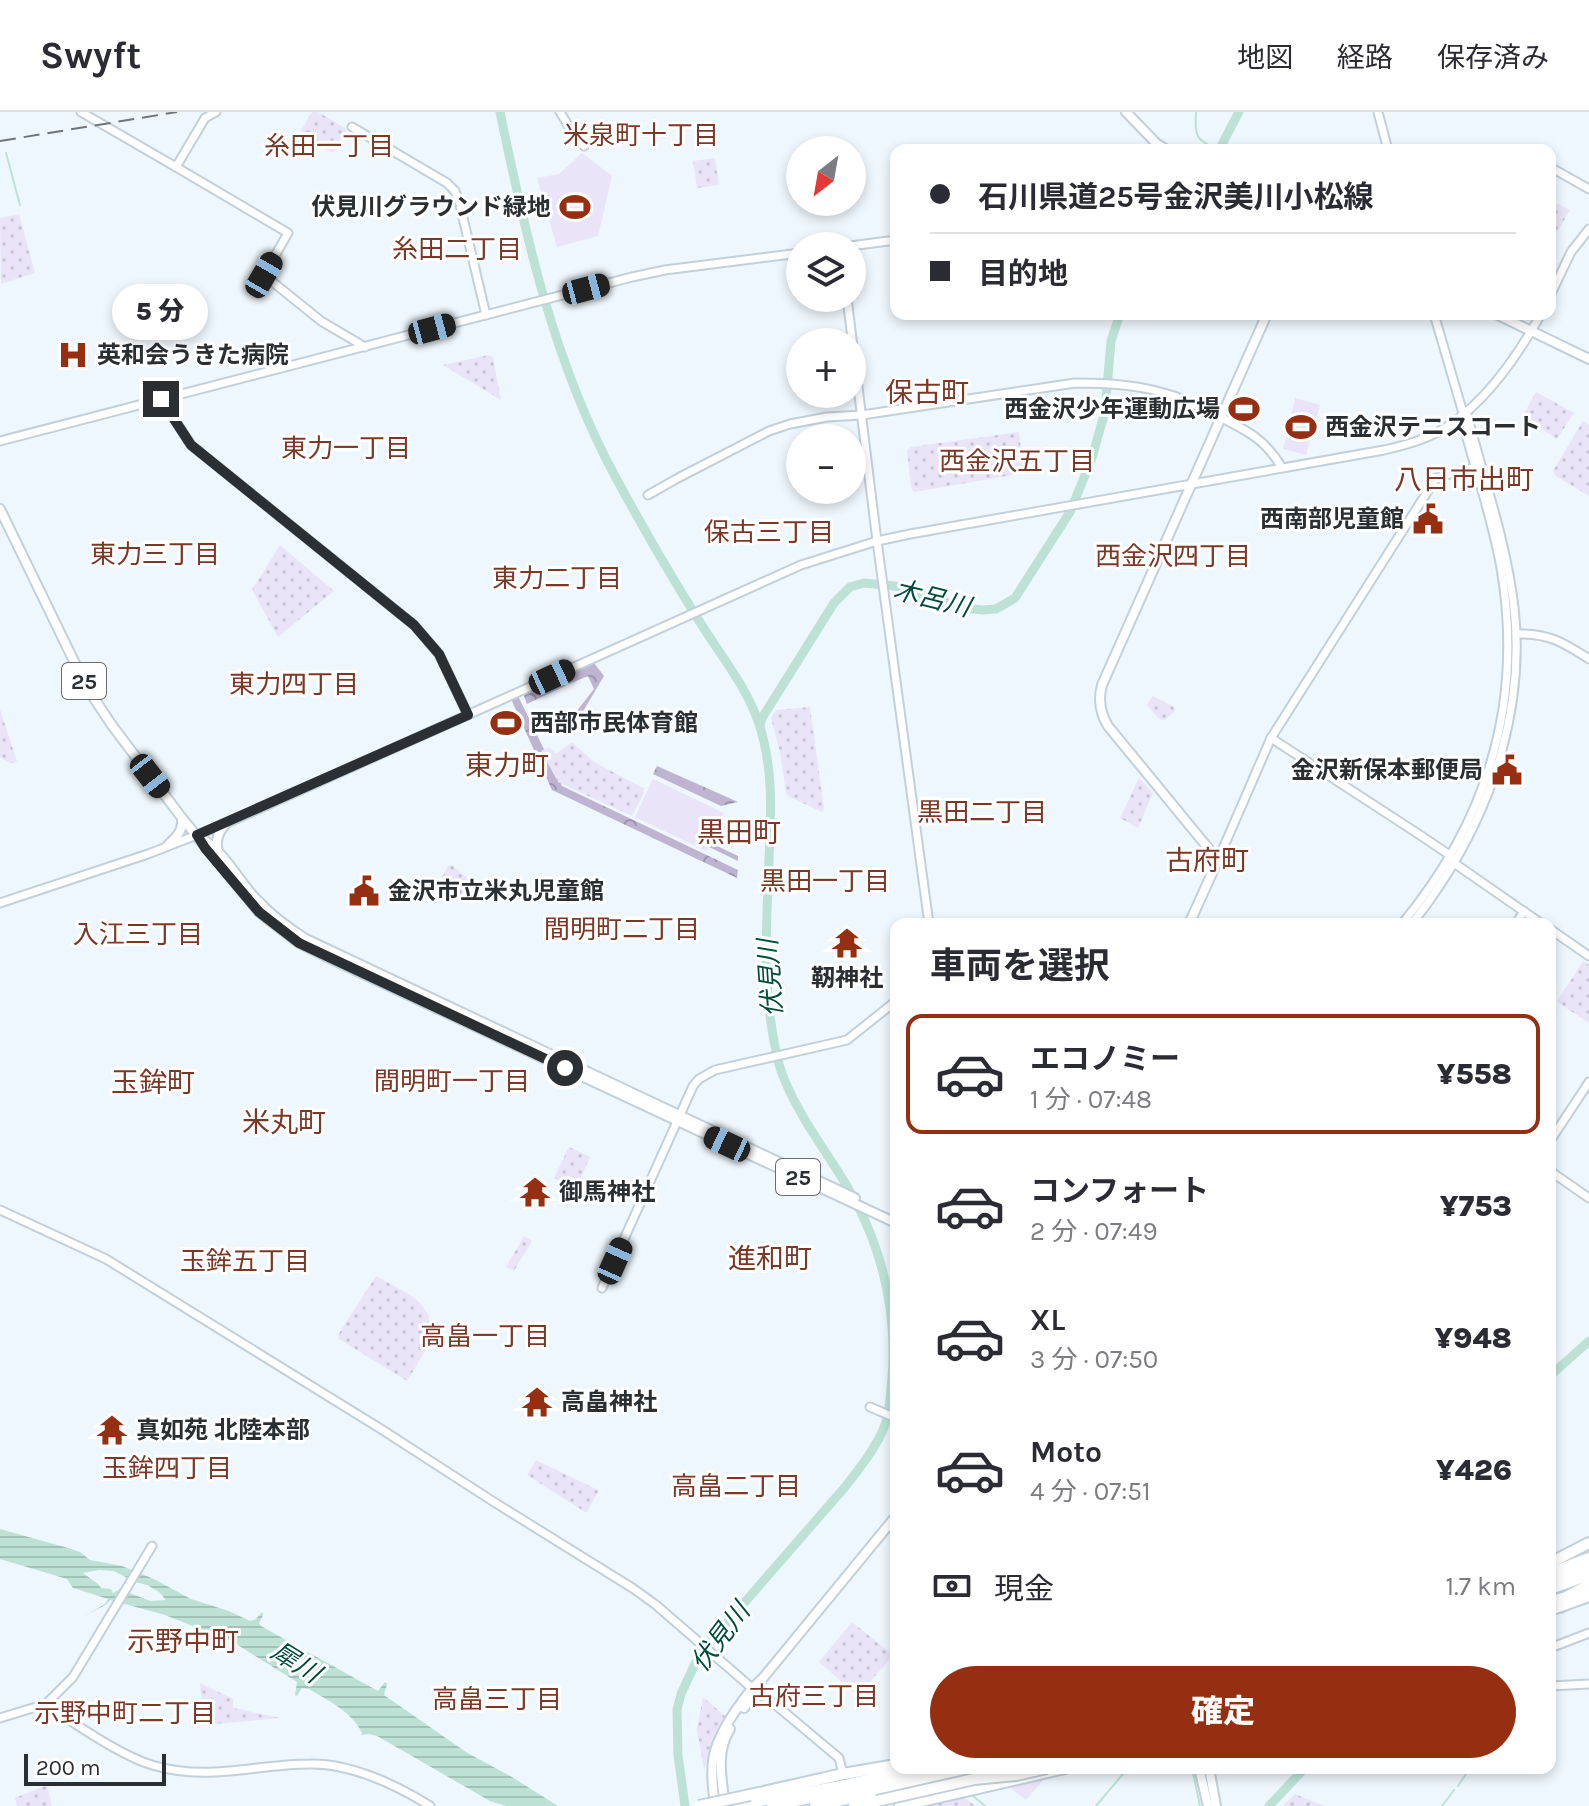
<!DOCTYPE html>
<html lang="ja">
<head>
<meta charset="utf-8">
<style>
	:root { --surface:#fff; --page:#f2f2f3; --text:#2b2b33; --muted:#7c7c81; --line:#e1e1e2; --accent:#962f11 }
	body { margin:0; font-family:Karla,"Noto Sans JP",sans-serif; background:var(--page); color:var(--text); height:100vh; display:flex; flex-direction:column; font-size:30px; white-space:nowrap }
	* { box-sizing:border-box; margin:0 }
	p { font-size:26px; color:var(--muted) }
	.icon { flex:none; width:44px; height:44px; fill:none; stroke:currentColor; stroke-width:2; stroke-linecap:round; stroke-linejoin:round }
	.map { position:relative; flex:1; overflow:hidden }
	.panel { position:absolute; left:890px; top:806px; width:666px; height:856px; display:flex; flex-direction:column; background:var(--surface); border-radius:16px; box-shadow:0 4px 12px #0003 }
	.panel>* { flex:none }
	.hud { position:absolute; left:890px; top:32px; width:666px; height:176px; border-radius:16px; box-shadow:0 4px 12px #0003; display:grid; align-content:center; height:176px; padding:0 40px; background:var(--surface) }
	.needle { width:52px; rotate:211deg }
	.tools { position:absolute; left:786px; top:24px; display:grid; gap:16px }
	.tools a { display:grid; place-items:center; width:80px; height:80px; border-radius:50%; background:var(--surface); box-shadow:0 4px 12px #0003; font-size:40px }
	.scale { position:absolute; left:24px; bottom:20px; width:142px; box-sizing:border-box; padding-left:8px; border:4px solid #2a2f33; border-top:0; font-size:22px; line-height:28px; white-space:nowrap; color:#2a2f33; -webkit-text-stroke:6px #fff; paint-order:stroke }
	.end { position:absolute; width:36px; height:36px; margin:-18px; border:10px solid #2a2f33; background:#fff; box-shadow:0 0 0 4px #fff }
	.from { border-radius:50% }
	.bubble { position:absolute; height:56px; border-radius:28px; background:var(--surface); box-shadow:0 4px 12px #0003; font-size:26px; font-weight:800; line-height:56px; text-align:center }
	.car { position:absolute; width:24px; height:48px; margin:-24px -12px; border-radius:10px; box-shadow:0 0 6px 2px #0007; background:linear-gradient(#222 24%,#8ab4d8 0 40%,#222 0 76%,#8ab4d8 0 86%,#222 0) }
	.hud b { display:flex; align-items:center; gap:28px; height:76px; font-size:30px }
	.hud b+b { border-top:2px solid var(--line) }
	.hud i { width:20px; height:20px; background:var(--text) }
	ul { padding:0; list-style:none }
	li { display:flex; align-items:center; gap:24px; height:120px; margin:0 16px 12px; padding:0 24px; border:4px solid transparent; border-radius:16px }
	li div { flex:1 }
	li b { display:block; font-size:30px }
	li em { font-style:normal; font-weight:800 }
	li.selected { border-color:var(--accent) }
	li>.icon { width:72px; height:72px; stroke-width:1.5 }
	h2 { padding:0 40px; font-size:36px; line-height:96px }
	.pay { display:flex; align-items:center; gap:20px; height:88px; padding:0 40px; font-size:30px }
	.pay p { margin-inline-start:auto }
	.cta { display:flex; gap:16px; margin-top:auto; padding:16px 40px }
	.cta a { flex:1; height:92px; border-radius:48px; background:var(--accent); color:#fff; font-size:32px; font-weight:800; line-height:92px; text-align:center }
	header { display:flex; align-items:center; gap:48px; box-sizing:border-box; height:112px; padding:0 40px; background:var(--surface); border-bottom:2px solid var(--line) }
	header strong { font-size:38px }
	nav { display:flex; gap:44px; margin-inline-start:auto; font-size:28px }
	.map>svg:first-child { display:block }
	.green { fill:#eae4f8 }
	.forest { fill:url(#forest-crowns) }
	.park { fill:url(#park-dots) }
	.water { fill:url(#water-rules); fill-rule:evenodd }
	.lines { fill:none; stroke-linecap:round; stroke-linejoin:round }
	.stream { stroke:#bde2d5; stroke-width:2 }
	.river { stroke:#bde2d5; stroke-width:9 }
	.minor-casing { stroke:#c1d0da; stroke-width:11 }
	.major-casing { stroke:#c1d0da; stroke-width:12 }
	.highway-casing { stroke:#c1d0da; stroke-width:14 }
	.minor { stroke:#fff; stroke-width:7 }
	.major { stroke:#fff; stroke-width:8 }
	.highway { stroke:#fff; stroke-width:10 }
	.rail { stroke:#6e757a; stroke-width:2; stroke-dasharray:16 8; stroke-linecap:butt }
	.highway-bridge-casing { stroke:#c1d0da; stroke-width:14; stroke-linecap:butt }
	.highway-bridge { stroke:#fff; stroke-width:10 }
	.route { stroke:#2a2f33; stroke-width:10 }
	.labels { text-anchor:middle; stroke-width:6; stroke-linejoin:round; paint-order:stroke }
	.shield { fill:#fff; stroke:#6a6d70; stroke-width:2 }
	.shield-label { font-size:22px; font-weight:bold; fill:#2a2f33 }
	.poi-label { font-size:24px; font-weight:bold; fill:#2a2f33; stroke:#fff; text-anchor:start }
	.neighbourhood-label { font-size:26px; fill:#7c3826; stroke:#fff }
	.water-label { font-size:26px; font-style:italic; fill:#014d3d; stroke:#fff }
	.quarter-label { font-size:28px; fill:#7c3826; stroke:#fff }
</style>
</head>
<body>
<header>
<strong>Swyft</strong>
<nav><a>地図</a><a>経路</a><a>保存済み</a></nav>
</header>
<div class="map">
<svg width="1589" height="1694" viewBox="0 0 1589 1694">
	<defs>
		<pattern id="forest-crowns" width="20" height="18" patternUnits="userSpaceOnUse" patternTransform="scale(2)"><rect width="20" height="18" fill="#beb4d1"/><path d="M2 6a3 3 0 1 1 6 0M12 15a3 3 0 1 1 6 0" fill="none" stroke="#9b93aa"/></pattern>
		<pattern id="park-dots" width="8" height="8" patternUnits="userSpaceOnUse" patternTransform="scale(2)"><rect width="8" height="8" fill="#eae4f8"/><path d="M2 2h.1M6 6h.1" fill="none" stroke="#c9c4d5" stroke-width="1.8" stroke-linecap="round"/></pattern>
		<pattern id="water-rules" width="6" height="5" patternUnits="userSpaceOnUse" patternTransform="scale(2)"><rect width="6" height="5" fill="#bde2d5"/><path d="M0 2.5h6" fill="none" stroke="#a3c2b7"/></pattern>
	</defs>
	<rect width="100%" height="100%" fill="#eef7fd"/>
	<g class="green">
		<path d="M582,41L612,64L598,124L557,135L537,66L559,62Z"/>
		<path d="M1295,286L1320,293L1306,343L1283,337Z"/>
		<path d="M653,667L724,701L706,739L635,705Z"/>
		<path d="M1045,1666L1026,1688L1008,1674Z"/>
	</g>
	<g class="forest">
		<path d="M594,551L604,564L579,606L576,600L594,577L588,564L569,572L565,563Z"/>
		<path d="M560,564L565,574L527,592L523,581Z"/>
		<path d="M518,584L562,674L738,758L737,766L552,678L511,587Z"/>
		<path d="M657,654L738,690L721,694L653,662Z"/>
		<path d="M720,712L725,714L715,733L738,744V749L709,735Z"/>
	</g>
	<g class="park">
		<path d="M312,0H318L345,16L346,19L334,40H331L299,22Z"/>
		<path d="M715,46L719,73L697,76L693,49Z"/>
		<path d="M1550,88L1570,98L1550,132Z"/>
		<path d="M19,102L35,161L1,172L0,106Z"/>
		<path d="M489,243L493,245L501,288L443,253Z"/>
		<path d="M1536,280L1574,301L1557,327L1522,305Z"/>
		<path d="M1583,309L1589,313V384L1556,364L1553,359Z"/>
		<path d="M1019,320L1024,361L914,380L911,376L907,338L911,335Z"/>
		<path d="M280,433L334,479L278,525L252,478Z"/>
		<path d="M1153,584L1174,595L1175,599L1165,608L1159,607L1147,593Z"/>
		<path d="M810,595L824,697L822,700L788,684L786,681L780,640L771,606L776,598Z"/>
		<path d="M0,597L17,650L10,651L0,645Z"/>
		<path d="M572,630L594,650L643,676L644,681L632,704L558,670L541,639L549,635L556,642Z"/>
		<path d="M1139,666L1153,681L1138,716L1120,706Z"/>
		<path d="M452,753L469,768L458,790L436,777L448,754Z"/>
		<path d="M1583,849L1589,853V911L1557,890Z"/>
		<path d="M569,1035L590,1045L577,1074L575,1075L554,1066Z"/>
		<path d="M524,1124L532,1129L514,1159L506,1155Z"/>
		<path d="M376,1164L412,1184L421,1192L429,1204L432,1228L407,1269L339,1227L338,1223Z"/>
		<path d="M536,1348L598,1378V1380L587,1400H585L527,1363Z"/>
		<path d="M852,1510L893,1543L858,1584L819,1550Z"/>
		<path d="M200,1571L233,1587V1596L281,1606L204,1613Z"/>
		<path d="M703,1585L726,1605L713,1628L704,1658L697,1617Z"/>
		<path d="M47,1673L52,1694H17L15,1686Z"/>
		<path d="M1295,1682L1324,1694H1283Z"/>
		<path d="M962,1683L975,1694H919Z"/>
	</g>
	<path class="water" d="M0,1417L68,1436L80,1440L90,1448L122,1454L154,1467L191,1487L229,1499L250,1509L256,1507L262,1500L263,1503L259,1511L261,1514L378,1579L385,1570L387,1572L384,1583L466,1640L512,1665L558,1694H506L490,1689L377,1624L369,1622L361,1623L362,1621C352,1600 329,1589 309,1577L302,1576L297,1584L295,1583L297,1570L233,1530L165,1503L110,1488L107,1492L83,1505L105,1492L108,1487L73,1476L67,1467L0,1447ZM99,1458L114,1459L135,1470L147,1473L159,1480L166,1488L150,1489L120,1477L113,1481L111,1477L101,1476L98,1472L83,1461Z"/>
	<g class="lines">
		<g class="stream">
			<path d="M1196,0C1195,25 1195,27 1218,38"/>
			<path d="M6,41L20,93"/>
			<path d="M1194,812L1201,796"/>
			<path d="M1562,1501L1575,1494"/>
			<path d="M1192,1656L1200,1694"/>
			<path d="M1458,1674L1470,1656"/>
			<path d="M972,1683L985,1694"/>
			<path d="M1096,1694L1128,1656"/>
			<path d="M1442,1694L1454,1678"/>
		</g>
		<g class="river">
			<path d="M500,0C526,126 554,252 616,366C642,414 669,461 698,507C718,540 745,572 758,609C774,655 771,701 769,748C767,802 763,857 771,911C774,930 777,951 785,969C803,1012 834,1049 856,1090C886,1148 898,1212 891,1277C890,1288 889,1302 885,1313C876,1336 860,1356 845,1375L711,1529L700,1542L693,1556L681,1582L677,1598L678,1643L685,1694"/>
			<path d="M1219,38L1239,0"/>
			<path d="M760,614L762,606L834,491L850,475L864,471L895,474L965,496L982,498L996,497L1015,486L1070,400L1092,346L1105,299L1111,229L1120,202"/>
			<path d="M1550,1264L1589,1229"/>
			<path d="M1269,1694L1305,1656"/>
		</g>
		<g class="minor-casing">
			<g id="minor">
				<path d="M81,0L176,55"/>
				<path d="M216,0L205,6L176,55L288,121L264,163L321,209L365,235"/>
				<path d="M560,0L571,18L584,34"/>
				<path d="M1378,0L1388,38"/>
				<path d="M352,15L447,71L455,79L459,89L486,203"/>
				<path d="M1550,55L1589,77"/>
				<path d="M850,134L896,128"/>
				<path d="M1550,184L1571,140L1589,117"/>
				<path d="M847,186L877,429L929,812"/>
				<path d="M1434,202L1463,301"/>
				<path d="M161,287L191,333L414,513L439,542L468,603"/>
				<path d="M0,329L632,165L665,158L800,141"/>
				<path d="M648,383L678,366L769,319L790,312L827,305L862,303L1075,271C1109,271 1142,273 1174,284C1190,290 1205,298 1220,305C1248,319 1266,328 1282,356"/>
				<path d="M1516,522C1548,521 1563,530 1589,547"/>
				<path d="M1271,626L1420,723L1451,744L1454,751L1542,812"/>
				<path d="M1218,748L1271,626L1436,366L1475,355"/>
				<path d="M0,791L148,742L225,712L801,453L877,429L910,422L1384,338C1402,334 1421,329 1438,320C1482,296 1517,245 1541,202"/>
				<path d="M1402,812C1488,708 1524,590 1501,456C1492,405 1474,354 1461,304"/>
				<path d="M1411,812C1422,800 1431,786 1440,773C1494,692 1525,593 1514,495C1506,428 1483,364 1466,299"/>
				<path d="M1516,812L1524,799"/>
				<path d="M1550,817L1589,844"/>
				<path d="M1550,1029L1589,970"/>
				<path d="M1550,1059L1589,1086"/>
				<path d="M0,1098L106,1147L381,1317L494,1390L634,1477L656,1493L752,1576L777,1594L839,1646L843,1662"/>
				<path d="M602,1176L693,974L699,967L715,958L847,928L896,889"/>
				<path d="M870,1295L896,1306"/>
				<path d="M1550,1536L1589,1521"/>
				<path d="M1550,1574L1589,1572"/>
				<path d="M46,1592C73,1611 121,1644 152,1653C208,1670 255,1652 310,1652C350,1651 397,1673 430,1694"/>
				<path d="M0,1606L46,1592L73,1565L152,1434"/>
			</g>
		</g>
		<g class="major-casing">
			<g id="major">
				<path d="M1126,0L1156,31L1167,38"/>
				<path d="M1496,202L1589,247"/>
				<path d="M0,397L86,574L111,612L182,706L259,800L299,831L325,844L896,1111"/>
				<path d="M201,726C224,739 238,768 256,787C271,803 288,816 306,827L855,1086"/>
				<path d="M168,733C176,725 183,720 182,707"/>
				<path d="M218,740C215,728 218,722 225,712"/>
				<path d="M1189,812L1218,748L1108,614C1100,601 1098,588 1102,573L1267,202"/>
				<path d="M744,1596L761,1570"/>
				<path d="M1199,1656L1208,1694"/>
				<path d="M1209,1656L1216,1694"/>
				<path d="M715,1693C709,1652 711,1636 734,1601C743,1588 751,1576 763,1566L896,1404"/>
				<path d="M725,1694C722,1668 715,1641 730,1617"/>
			</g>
		</g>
		<g class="highway-casing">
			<g id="highway">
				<path d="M1550,1451L1589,1431"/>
				<path d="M1550,1461L1589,1446"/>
				<path d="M1550,1469L1589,1455"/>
				<path d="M1550,1477L1589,1463"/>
				<path d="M1550,1490L1566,1485L1589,1473"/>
				<path d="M1550,1498L1589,1484"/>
				<path d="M999,1661L1020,1656"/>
				<path d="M750,1683L843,1662L896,1653"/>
				<path d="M733,1694L846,1673L916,1656"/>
				<path d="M772,1694L953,1656"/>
				<path d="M815,1694L990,1656"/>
				<path d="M854,1694L877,1689"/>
				<path d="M900,1694L1065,1656"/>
			</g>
		</g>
		<use href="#minor" class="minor"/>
		<use href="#major" class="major"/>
		<use href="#highway" class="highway"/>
		<path class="rail" d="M0,29L177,0"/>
		<g class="highway-bridge-casing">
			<g id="highway-bridge">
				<path d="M877,1689L974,1667L1016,1663L1047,1656"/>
				<path d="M699,1694L750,1683"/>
			</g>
		</g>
		<use href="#highway-bridge" class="highway-bridge"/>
	</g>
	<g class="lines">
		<path class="route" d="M161,287L191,333L414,513L439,542L468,603L197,723L205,736L259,800L299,831L565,956"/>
	</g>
	<defs>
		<g id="stadium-bare" transform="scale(2.4)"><path d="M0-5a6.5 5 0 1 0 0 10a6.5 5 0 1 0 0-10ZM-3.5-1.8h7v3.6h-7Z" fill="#962f11" stroke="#fff" stroke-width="2.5" paint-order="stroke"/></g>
		<g id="hospital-bare" transform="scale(2.4)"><path d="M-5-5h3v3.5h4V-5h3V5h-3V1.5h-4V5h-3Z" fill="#962f11" stroke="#fff" stroke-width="2.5" paint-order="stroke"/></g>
		<g id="civic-bare" transform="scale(2.4)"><path d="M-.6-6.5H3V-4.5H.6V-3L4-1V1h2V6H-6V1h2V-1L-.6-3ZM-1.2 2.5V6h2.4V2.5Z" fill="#962f11" stroke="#fff" stroke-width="2.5" paint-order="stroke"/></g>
		<g id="temple-bare" transform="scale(2.4)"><path d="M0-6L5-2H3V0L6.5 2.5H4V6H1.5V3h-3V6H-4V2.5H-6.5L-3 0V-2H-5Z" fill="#962f11" stroke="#fff" stroke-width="2.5" paint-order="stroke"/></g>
	</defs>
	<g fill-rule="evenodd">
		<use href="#stadium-bare" x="575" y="95"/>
		<use href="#hospital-bare" x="73" y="243"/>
		<use href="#stadium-bare" x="1244" y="297"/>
		<use href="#stadium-bare" x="1301" y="315"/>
		<use href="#civic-bare" x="1428" y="407"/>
		<use href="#stadium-bare" x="506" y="611"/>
		<use href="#civic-bare" x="1507" y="658"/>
		<use href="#civic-bare" x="364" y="779"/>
		<use href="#temple-bare" x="847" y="831"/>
		<use href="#temple-bare" x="535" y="1080"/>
		<use href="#temple-bare" x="537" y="1290"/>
		<use href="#temple-bare" x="112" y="1318"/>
	</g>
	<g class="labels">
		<g class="shield">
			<rect x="62" y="551" width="44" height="36" rx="6"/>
			<rect x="776" y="1047" width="44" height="36" rx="6"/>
		</g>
		<g class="shield-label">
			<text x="84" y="577">25</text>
			<text x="798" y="1073">25</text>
		</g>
		<g class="poi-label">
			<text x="551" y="103" text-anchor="end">伏見川グラウンド緑地</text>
			<text x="97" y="251">英和会うきた病院</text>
			<text x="1220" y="305" text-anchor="end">西金沢少年運動広場</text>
			<text x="1325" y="323">西金沢テニスコート</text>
			<text x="1404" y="415" text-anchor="end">西南部児童館</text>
			<text x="530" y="619">西部市民体育館</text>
			<text x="1483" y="666" text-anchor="end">金沢新保本郵便局</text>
			<text x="388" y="787">金沢市立米丸児童館</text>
			<text x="847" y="874" text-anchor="middle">靭神社</text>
			<text x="559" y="1088">御馬神社</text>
			<text x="561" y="1298">高畠神社</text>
			<text x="136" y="1326">真如苑 北陸本部</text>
		</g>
		<g class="neighbourhood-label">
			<text x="641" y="32">米泉町十丁目</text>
			<text x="329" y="43">糸田一丁目</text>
			<text x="457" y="146">糸田二丁目</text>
			<text x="346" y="345">東力一丁目</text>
			<text x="1017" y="358">西金沢五丁目</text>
			<text x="769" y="429">保古三丁目</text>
			<text x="155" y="451">東力三丁目</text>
			<text x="1173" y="453">西金沢四丁目</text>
			<text x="557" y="475">東力二丁目</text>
			<text x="294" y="581">東力四丁目</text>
			<text x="982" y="709">黒田二丁目</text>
			<text x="825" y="778">黒田一丁目</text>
			<text x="622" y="826">間明町二丁目</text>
			<text x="138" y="831">入江三丁目</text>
			<text x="452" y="978">間明町一丁目</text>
			<text x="245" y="1158">玉鉾五丁目</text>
			<text x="485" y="1233">高畠一丁目</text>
			<text x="167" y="1365">玉鉾四丁目</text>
			<text x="736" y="1383">高畠二丁目</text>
			<text x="814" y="1593">古府三丁目</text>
			<text x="497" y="1596">高畠三丁目</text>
			<text x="125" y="1610">示野中町二丁目</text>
		</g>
		<g class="water-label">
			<text transform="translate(932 486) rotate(14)" y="9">木呂川</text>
			<text transform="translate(770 866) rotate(-94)" y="9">伏見川</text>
			<text transform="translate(720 1525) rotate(-53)" y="9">伏見川</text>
			<text transform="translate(296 1550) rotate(32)" y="9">犀川</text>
		</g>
		<g class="quarter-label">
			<text x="927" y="290">保古町</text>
			<text x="1464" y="377">八日市出町</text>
			<text x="507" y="663">東力町</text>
			<text x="739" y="730">黒田町</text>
			<text x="1207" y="758">古府町</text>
			<text x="153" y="980">玉鉾町</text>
			<text x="284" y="1020">米丸町</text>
			<text x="770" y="1156">進和町</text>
			<text x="183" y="1539">示野中町</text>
		</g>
	</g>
</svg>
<div class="tools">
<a><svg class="needle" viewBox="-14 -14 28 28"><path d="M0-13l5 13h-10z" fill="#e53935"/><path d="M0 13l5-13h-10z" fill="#7c7c81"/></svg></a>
<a><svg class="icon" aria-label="layers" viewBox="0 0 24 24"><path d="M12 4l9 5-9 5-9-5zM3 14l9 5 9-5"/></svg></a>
<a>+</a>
<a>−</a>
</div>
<div class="scale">200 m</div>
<i class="end from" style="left:565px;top:956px"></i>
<i class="end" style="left:161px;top:287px"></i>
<div class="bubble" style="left:112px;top:172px;width:96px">5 分</div>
<i class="car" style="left:264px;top:163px;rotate:30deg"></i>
<i class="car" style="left:586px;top:177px;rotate:75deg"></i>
<i class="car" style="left:432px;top:217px;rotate:75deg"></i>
<i class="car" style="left:552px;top:565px;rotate:65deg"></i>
<i class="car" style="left:150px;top:664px;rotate:142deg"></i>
<i class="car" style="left:727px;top:1032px;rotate:295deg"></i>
<i class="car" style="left:615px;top:1149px;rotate:24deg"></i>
<div class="hud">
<b><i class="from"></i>石川県道25号金沢美川小松線</b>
<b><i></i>目的地</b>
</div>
<section class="panel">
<h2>車両を選択</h2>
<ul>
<li class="selected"><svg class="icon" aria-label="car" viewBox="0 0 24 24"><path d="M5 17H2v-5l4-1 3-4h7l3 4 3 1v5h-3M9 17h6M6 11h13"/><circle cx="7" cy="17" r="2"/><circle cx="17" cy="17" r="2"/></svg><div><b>エコノミー</b><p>1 分 · 07:48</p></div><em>¥558</em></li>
<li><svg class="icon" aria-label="car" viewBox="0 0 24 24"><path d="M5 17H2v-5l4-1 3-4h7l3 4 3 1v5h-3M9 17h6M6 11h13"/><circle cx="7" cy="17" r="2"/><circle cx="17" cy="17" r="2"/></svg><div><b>コンフォート</b><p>2 分 · 07:49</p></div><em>¥753</em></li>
<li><svg class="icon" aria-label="car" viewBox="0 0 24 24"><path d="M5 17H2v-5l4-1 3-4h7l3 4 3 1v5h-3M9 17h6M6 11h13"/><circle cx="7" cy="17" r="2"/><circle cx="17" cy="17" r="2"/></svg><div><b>XL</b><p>3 分 · 07:50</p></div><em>¥948</em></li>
<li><svg class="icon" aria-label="car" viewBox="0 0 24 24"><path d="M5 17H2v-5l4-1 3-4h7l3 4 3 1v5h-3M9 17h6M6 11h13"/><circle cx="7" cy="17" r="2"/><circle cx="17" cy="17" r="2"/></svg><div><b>Moto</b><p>4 分 · 07:51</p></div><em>¥426</em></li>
</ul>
<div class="pay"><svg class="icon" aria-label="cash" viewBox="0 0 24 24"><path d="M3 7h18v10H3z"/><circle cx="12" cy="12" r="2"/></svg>現金<p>1.7 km</p></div>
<div class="cta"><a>確定</a></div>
</section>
</div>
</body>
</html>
